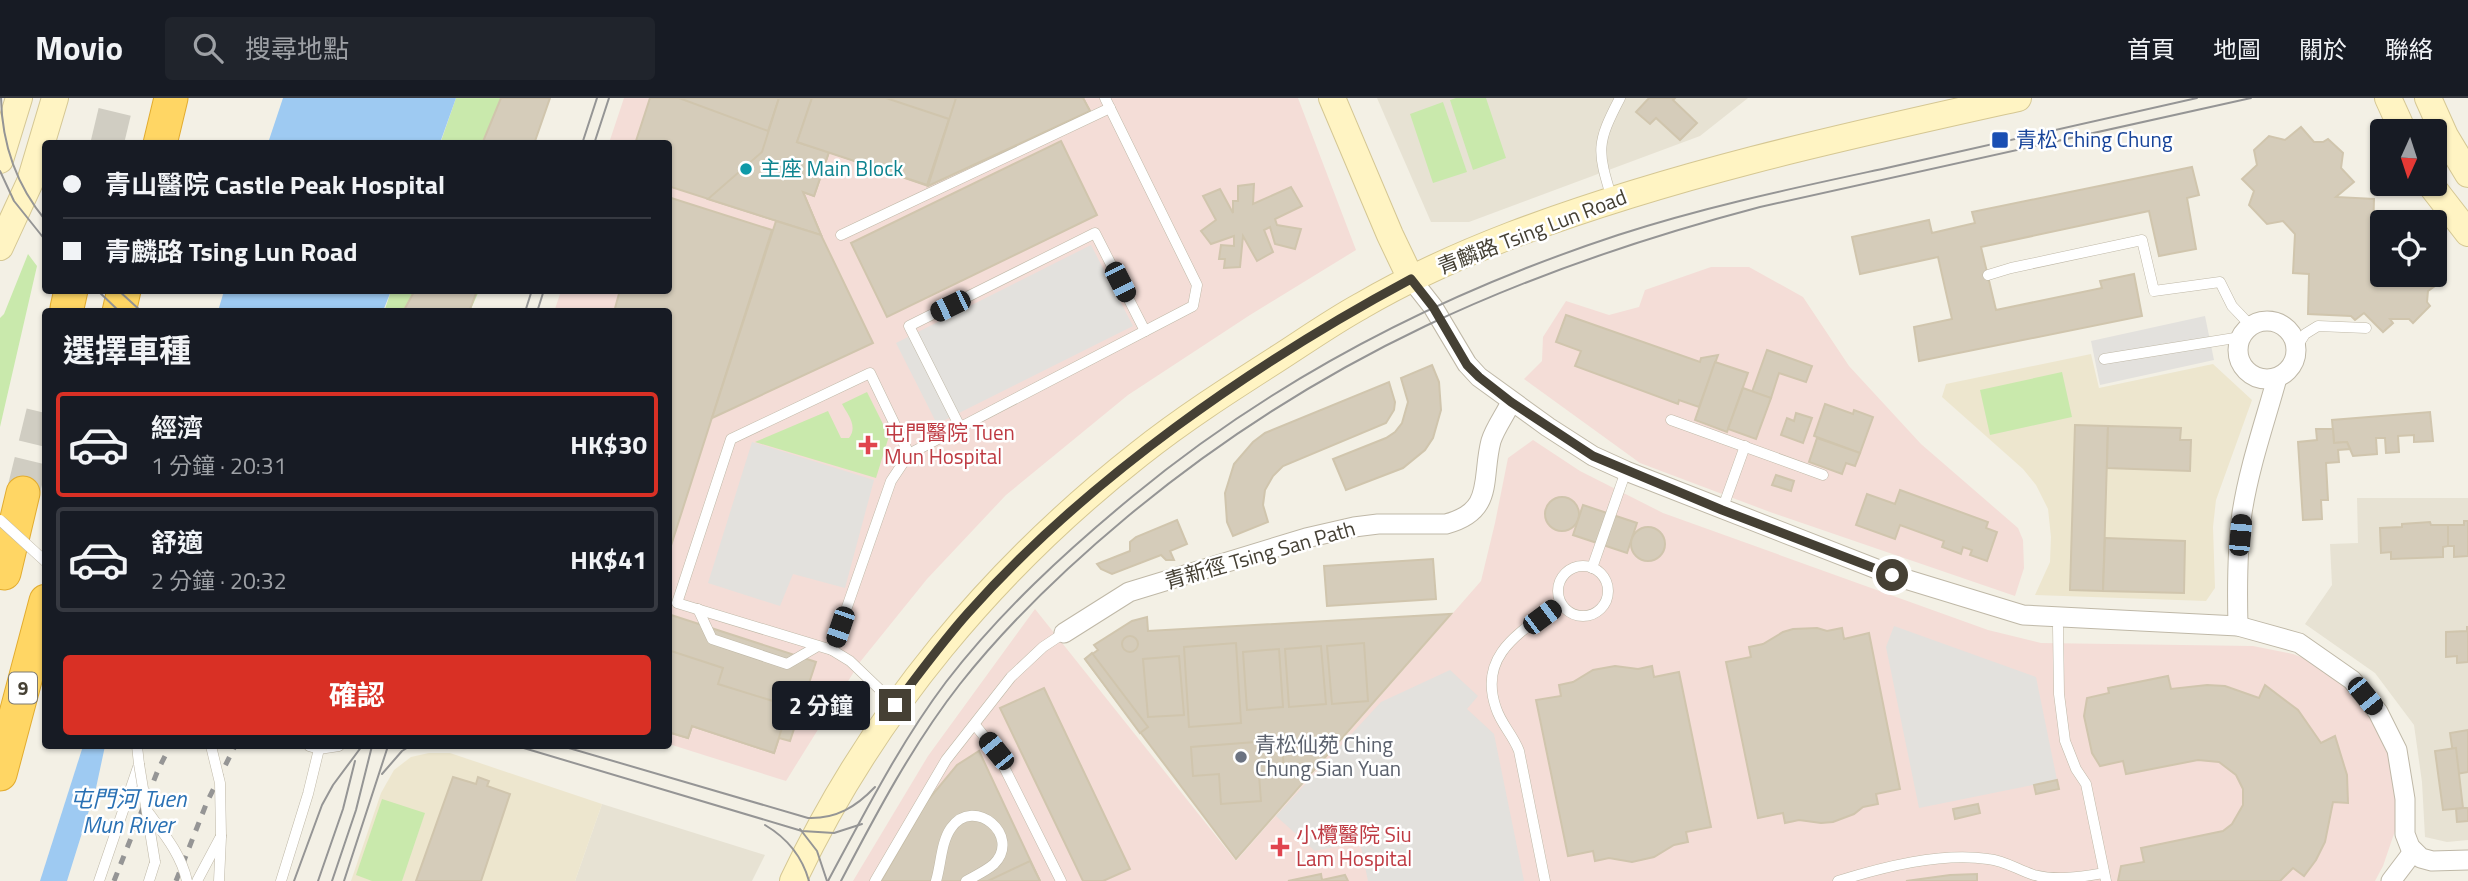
<!DOCTYPE html>
<html lang="zh-TW">
<head>
<meta charset="utf-8">
<style>
	:root { --surface:#171b24; --page:#20242c; --text:#f1f3f6; --muted:#9ea1a6; --line:#363941; --accent:#d93025 }
	body { margin:0; font-family:"Titillium Web","Noto Sans TC",sans-serif; background:var(--page); color:var(--text); height:100vh; display:flex; flex-direction:column; font-size:26px; white-space:nowrap }
	* { box-sizing:border-box; margin:0 }
	p { font-size:23px; color:var(--muted) }
	.icon { flex:none; width:38px; height:38px; fill:none; stroke:currentColor; stroke-width:2; stroke-linecap:round; stroke-linejoin:round }
	.map { position:relative; flex:1; overflow:hidden }
	.sheet { position:absolute; left:42px; top:210px; width:630px; height:441px; display:flex; flex-direction:column; background:var(--surface); border-radius:7px; box-shadow:0 2px 5px #0004 }
	.sheet>* { flex:none }
	.guide { position:absolute; left:42px; top:42px; width:630px; height:154px; border-radius:7px; box-shadow:0 2px 5px #0004; display:grid; align-content:center; height:154px; padding:0 21px; background:var(--surface) }
	.needle { width:46px; rotate:183deg }
	.buttons { position:absolute; left:2370px; top:21px; display:grid; gap:14px }
	.buttons a { display:grid; place-items:center; width:77px; height:77px; border-radius:7px; background:var(--surface); box-shadow:0 2px 5px #0004; font-size:35px }
	.end { position:absolute; width:32px; height:32px; margin:-16px; border:9px solid #454034; background:#fff; box-shadow:0 0 0 4px #fff }
	.from { border-radius:50% }
	.bubble { position:absolute; height:49px; border-radius:7px; background:var(--surface); box-shadow:0 2px 5px #0004; font-size:23px; font-weight:700; line-height:49px; text-align:center }
	.car { position:absolute; width:21px; height:42px; margin:-21px -10px; border-radius:9px; box-shadow:0 0 5px 2px #0007; background:linear-gradient(#222 24%,#8ab4d8 0 40%,#222 0 76%,#8ab4d8 0 86%,#222 0) }
	.guide b { display:flex; align-items:center; gap:24px; height:66px; font-size:26px }
	.guide b+b { border-top:2px solid var(--line) }
	.guide i { width:18px; height:18px; background:var(--text) }
	ul { padding:0; list-style:none }
	li { display:flex; align-items:center; gap:21px; height:105px; margin:0 14px 10px; padding:0 7px; border:4px solid var(--line); border-radius:7px }
	li div { flex:1 }
	li b { display:block; font-size:26px }
	li em { font-style:normal; font-weight:700 }
	li.on { border-color:var(--accent) }
	li>.icon { width:63px; height:63px; stroke-width:1.5 }
	h2 { padding:0 21px; font-size:32px; line-height:84px }
	.action { display:flex; gap:14px; margin-top:auto; padding:14px 21px }
	.action a { flex:1; height:80px; border-radius:7px; background:var(--accent); color:#fff; font-size:28px; font-weight:700; line-height:80px; text-align:center }
	header { display:flex; align-items:center; gap:42px; box-sizing:border-box; height:98px; padding:0 35px; background:var(--surface); border-bottom:2px solid var(--line) }
	header strong { font-size:33px }
	nav { display:flex; gap:38px; margin-inline-start:auto; font-size:24px }
	.search { width:490px; height:63px; background:var(--page); display:flex; align-items:center; gap:18px; box-sizing:border-box; padding:0 24px; border-radius:7px; color:var(--muted); font-size:26px }
	.map>svg:first-child { display:block }
	.residential { fill:#e7e2d3 }
	.education { fill:#ede6ce }
	.medical { fill:#f4ddd7 }
	.green { fill:#c9e9ac }
	.parking { fill:#e3e1dd }
	.water { fill:#9ecaf2 }
	.pier { fill:#f3f0e5 }
	.building { fill:#d5ccba; stroke:#d0c5ad; stroke-width:2 }
	.lines { fill:none; stroke-linecap:round; stroke-linejoin:round }
	.highway-tunnel { stroke:#d0cdc2; stroke-width:33; stroke-dasharray:33 17; stroke-linecap:butt }
	.lane-casing { stroke:#bfb8a7; stroke-width:11 }
	.street-casing { stroke:#bfb8a7; stroke-width:21 }
	.secondary-casing { stroke:#d5c793; stroke-width:28 }
	.highway-casing { stroke:#e2ac30; stroke-width:35 }
	.lane { stroke:#fff; stroke-width:10 }
	.street { stroke:#fff; stroke-width:19 }
	.secondary { stroke:#fff4c3; stroke-width:26 }
	.highway { stroke:#ffd664; stroke-width:33 }
	.tram { stroke:#959595; stroke-width:2 }
	.rail { stroke:#959595; stroke-width:5; stroke-dasharray:9 9; stroke-linecap:butt }
	.lane-bridge-casing { stroke:#bfb8a7; stroke-width:11; stroke-linecap:butt }
	.lane-bridge { stroke:#fff; stroke-width:10 }
	.route { stroke:#454034; stroke-width:9 }
	.transit-dot { fill:#1a4fb4; stroke:#fff; stroke-width:2.5 }
	.culture-dot { fill:#0f9aa8; stroke:#fff; stroke-width:2.5 }
	.health-dot { fill:#e0444e; stroke:#fff; stroke-width:2.5 }
	.worship-dot { fill:#6b7280; stroke:#fff; stroke-width:2.5 }
	.labels { text-anchor:middle; stroke-width:5; stroke-linejoin:round; paint-order:stroke }
	.shield { fill:#fff; stroke:#7d7971; stroke-width:2 }
	.shield-label { font-size:19px; font-weight:bold; fill:#454034 }
	.transit-label { font-size:21px; fill:#164399; stroke:#fff; text-anchor:start }
	.culture-label { font-size:21px; fill:#0d838f; stroke:#fff; text-anchor:start }
	.street-label { font-size:21px; fill:#454034; stroke:#fff }
	.health-label { font-size:21px; fill:#be3a42; stroke:#fff; text-anchor:start }
	.worship-label { font-size:21px; fill:#5b616d; stroke:#fff; text-anchor:start }
	.water-label { font-size:23px; font-style:italic; fill:#2a71b4; stroke:#fff }
</style>
</head>
<body>
<header>
<strong>Movio</strong>
<div class="search"><svg class="icon" aria-label="search" viewBox="0 0 24 24"><circle cx="10" cy="10" r="6"/><path d="M15 15l6 6"/></svg>搜尋地點</div>
<nav><a>首頁</a><a>地圖</a><a>關於</a><a>聯絡</a></nav>
</header>
<div class="map">
<svg width="2468" height="783" viewBox="0 0 2468 783">
	<rect width="100%" height="100%" fill="#f3f0e5"/>
	<g class="residential">
		<path d="M1377,0H1748L1700,38L1469,124H1431Z"/>
		<path d="M2357,400H2468V742L2447,744L2425,739L2422,684L2414,627L2375,575L2305,526L2332,487L2330,446L2358,445Z"/>
		<path d="M602,706L765,757L752,783H575Z"/>
	</g>
	<g class="education">
		<path d="M2091,256L2099,290L2213,266L2252,302L2216,402L2213,429L2215,490L2206,503L2035,497L2050,464L2051,439L2048,411L2036,387L2023,371L1942,299L1946,286Z"/>
		<path d="M429,655H450L602,706L575,783H351L381,695L394,672L411,659Z"/>
	</g>
	<g class="medical">
		<path d="M624,0H1298L1356,152L1250,217L1128,297L1006,397L927,481L860,564L786,683L669,646L668,214H554L561,193L668,192V46L609,45Z"/>
		<path d="M1711,169H1749L1803,199L1849,268L1921,346L2018,430L2023,442L2024,470L2015,498L1770,414L1640,365L1524,281L1542,263L1543,239L1566,203L1609,217L1639,209L1645,192Z"/>
		<path d="M1533,342L1580,373L1663,415L1988,532L2041,545L2253,548L2293,556L2311,563L2345,586L2371,615L2395,670L2396,730L2383,768L2375,783H853L928,658L1035,511L1236,763L1481,483L1495,425L1508,360Z"/>
	</g>
	<g class="green">
		<path d="M456,0H550L534,45L440,46Z"/>
		<path d="M1456,0H1486L1506,60L1473,72L1450,2Z"/>
		<path d="M1443,4L1467,74L1433,85L1410,16Z"/>
		<path d="M28,156L37,168L0,329V220L4,216Z"/>
		<path d="M391,193H479L470,213L384,214Z"/>
		<path d="M2062,274L2072,319L1990,337L1980,292Z"/>
		<path d="M867,294L889,338L876,380L755,344L828,313L841,340H849C858,328 848,317 842,306Z"/>
		<path d="M382,701L425,715L402,783H372L356,777Z"/>
	</g>
	<g class="parking">
		<path d="M1091,147L1133,228L937,326L896,245Z"/>
		<path d="M2205,218L2214,262L2100,287L2091,243Z"/>
		<path d="M752,344L874,382L845,490L793,476L780,508L708,485Z"/>
		<path d="M1894,528L2036,579L2057,682L1919,710L1886,549Z"/>
		<path d="M1450,572L1478,598L1467,611L1494,636L1524,783H1368L1360,744L1315,753L1276,718L1381,604Z"/>
	</g>
	<g class="water">
		<path d="M283,0H456L440,45H268Z"/>
		<path d="M224,193V192L391,193L383,213H218Z"/>
		<path d="M83,648H225L169,783H40Z"/>
	</g>
	<path class="pier" d="M105,648H228L172,783H67L96,690Z"/>
	<g class="building">
		<path d="M501,0H550L534,46H482Z"/>
		<path d="M650,0H1083L1090,13L928,88L829,54L814,98L803,94L821,137L668,88V46H635Z"/>
		<path d="M679,0H779L768,33Z"/>
		<path d="M779,0H812L797,44L829,54L814,98L803,94L821,137L708,101L762,54Z"/>
		<path d="M812,0H886L949,21L927,87L797,44Z"/>
		<path d="M956,0H1083L1090,13L928,88Z"/>
		<path d="M1649,0H1675L1673,2L1697,25L1680,42L1656,20L1650,26L1636,14Z"/>
		<path d="M2301,29L2314,44H2323L2328,41L2343,55L2341,70L2354,84L2336,99L2374,101L2373,135L2382,129V177H2434V174L2442,183L2428,193L2427,204L2430,208L2413,225L2409,221H2390L2393,225L2383,234L2364,215L2355,222L2351,218L2308,216L2309,176L2293,175L2295,136L2283,123L2267,126L2249,107L2254,93L2242,81L2257,67L2254,52L2269,38L2285,42Z"/>
		<path d="M1061,43L1097,117L887,219L851,145Z"/>
		<path d="M2192,69L2199,97L2187,100L2196,151L2159,158L2149,113L1981,149L1996,212L2102,190L2100,183L2134,176L2142,218L1919,263L1914,229L1952,221L1938,159L1860,176L1852,139L1929,122L1932,135L1975,125L1972,114Z"/>
		<path d="M1254,86L1253,106L1291,89L1302,108L1275,121L1277,127L1301,131L1295,151L1275,146L1270,129L1264,132L1273,154L1257,163L1243,138L1240,169L1224,170L1225,161H1219L1221,147L1234,148V138L1211,146L1201,133L1216,122L1203,98L1220,91L1233,115V103H1238V88Z"/>
		<path d="M668,99L772,132L668,457V214H614L620,192H668Z"/>
		<path d="M776,123L821,137L873,245L712,320Z"/>
		<path d="M415,192H477L469,214H403Z"/>
		<path d="M1566,217L1700,264L1701,260L1718,257L1699,309L1679,302L1678,306L1575,268L1581,253L1556,244Z"/>
		<path d="M1767,252L1812,268L1806,284L1779,275L1771,300L1752,294Z"/>
		<path d="M1715,264L1748,275L1727,334L1695,322Z"/>
		<path d="M1432,267L1439,284L1441,312L1433,340L1425,352L1403,370L1346,392L1333,361L1386,340L1395,334L1402,325L1408,304L1401,280Z"/>
		<path d="M1389,284L1395,304L1394,312L1386,325L1283,368L1273,378L1265,392L1263,407L1268,424L1233,438L1227,424L1225,395L1234,366L1253,344L1265,335Z"/>
		<path d="M1743,290L1771,300L1756,341L1728,331Z"/>
		<path d="M1825,306L1853,316L1854,312L1873,319L1860,355L1814,338Z"/>
		<path d="M2430,314L2433,343L2414,344V337L2398,338L2399,354L2386,355L2385,340H2376L2377,356L2353,358L2347,344L2334,345L2332,322Z"/>
		<path d="M1796,315L1812,320L1803,345L1781,337L1787,320L1794,323Z"/>
		<path d="M2075,327L2108,328L2103,493L2070,492Z"/>
		<path d="M2108,328L2181,330L2180,342H2191L2190,373L2107,370Z"/>
		<path d="M2316,331H2333L2334,345L2347,344L2350,351L2338,352L2339,364L2326,365L2328,402H2321L2322,421L2303,422L2298,344L2317,342Z"/>
		<path d="M1817,340L1860,355L1855,368L1846,365L1842,376L1809,364Z"/>
		<path d="M1776,377L1794,383L1791,393L1772,387Z"/>
		<path d="M1900,392L1988,424L1986,430L1997,434L1987,463L1970,457L1972,452L1963,449L1961,456L1942,449L1944,443L1900,427L1895,441L1856,427L1867,396L1895,406Z"/>
		<circle cx="1562" cy="416" r="17"/>
		<path d="M1583,407L1637,425L1627,455L1573,437Z"/>
		<path d="M1177,422L1187,446L1170,453L1174,462H1166L1161,457L1112,476L1101,471L1097,466L1130,453V444L1136,439Z"/>
		<path d="M2464,423H2468V458L2454,459V448H2448V427H2464Z"/>
		<path d="M2430,424L2431,427H2448V448L2443,449V459L2391,461V454L2381,455L2380,430L2402,429V426Z"/>
		<circle cx="1648" cy="446" r="17"/>
		<path d="M2105,440L2185,443L2184,495L2103,493Z"/>
		<path d="M1433,461L1436,501L1327,508L1324,468Z"/>
		<path d="M668,516L816,564L790,643L779,640L774,655L692,628L688,640L668,634Z"/>
		<path d="M1451,516L1236,761L1085,561L1098,552L1094,547L1132,523L1147,519L1148,533Z"/>
		<path d="M2467,529H2468V564L2457,565V558L2446,559V534L2467,533Z"/>
		<path d="M1817,530L1827,533L1842,530L1844,541L1869,535L1900,691L1876,696L1878,706L1863,709L1854,716L1833,724L1821,725L1799,722L1785,725L1783,715L1758,720L1726,564L1751,559L1749,549L1763,546L1783,534L1793,531Z"/>
		<circle cx="1130" cy="546" r="8"/>
		<path d="M1236,545L1241,625L1189,629L1184,549Z"/>
		<path d="M1364,545L1368,603L1332,606L1327,548Z"/>
		<path d="M1321,548L1326,606L1289,609L1285,551Z"/>
		<path d="M1279,551L1283,609L1247,612L1243,554Z"/>
		<path d="M668,552L723,570L718,586L789,608L774,655L692,628L688,640L668,634Z"/>
		<path d="M1092,555L1148,629L1140,635L1085,561Z"/>
		<path d="M1179,558L1184,617L1148,619L1143,561Z"/>
		<path d="M1615,568L1638,571L1652,568L1654,579L1679,574L1711,729L1686,734L1688,744L1674,747L1654,759L1632,764L1609,760L1595,763L1593,753L1568,758L1536,602L1561,598L1559,587L1573,584L1593,572Z"/>
		<path d="M2168,578L2171,591L2207,587L2225,588L2259,600L2265,587L2298,612L2321,645L2335,638L2347,677L2348,705L2333,704L2325,744L2316,762L2304,778L2293,770L2280,783H2118L2121,768L2144,764L2141,750L2223,733L2232,726L2243,707V691L2236,677L2219,664L2198,662L2126,676L2123,663L2100,668L2092,655L2084,618L2087,600L2109,595L2108,590Z"/>
		<path d="M1044,590L1130,771L1103,783H1083L1000,610Z"/>
		<path d="M2468,632V674L2456,676L2450,635Z"/>
		<path d="M1282,642L1284,674L1259,677L1261,703L1221,706L1219,676L1193,678L1191,649Z"/>
		<path d="M2456,650L2463,710L2443,712L2435,653Z"/>
		<path d="M979,653L1040,783H881L928,702L957,667Z"/>
		<path d="M453,679L476,686L478,679L489,683L487,688L510,696L481,783H416Z"/>
		<path d="M2057,682L2059,691L2036,696L2034,687Z"/>
		<path d="M1978,706L1980,715L1955,721L1953,711Z"/>
		<path d="M2463,710H2468V723L2457,724L2456,711Z"/>
		<path d="M1030,763L1040,783H988Z"/>
		<path d="M1321,776L1322,782L1345,777L1348,783H1288Z"/>
		<path d="M1977,776V783H1906L1950,777Z"/>
	</g>
	<g class="lines">
		<g class="highway-tunnel">
			<path d="M107,46L118,0"/>
			<path d="M23,395L46,301"/>
		</g>
		<g class="lane-casing">
			<g id="lane">
				<path d="M1612,101C1597,52 1596,46 1620,0"/>
				<path d="M841,137L1110,10"/>
				<path d="M1988,177L2011,170L2142,142L2154,193L2220,184L2232,208L2251,228"/>
				<path d="M2296,250L2305,236L2318,228L2366,230"/>
				<path d="M2104,261L2241,239"/>
				<path d="M1671,322L1823,377"/>
				<path d="M960,329L909,228L1095,135L1145,233"/>
				<path d="M1722,412L1745,348"/>
				<circle cx="1583" cy="493" r="25"/>
				<path d="M1592,470L1626,373"/>
				<path d="M698,511L712,541L787,566L818,548"/>
				<path d="M2058,529L2059,596L2065,643L2076,671L2086,686L2106,783"/>
				<path d="M832,552L891,383L909,356L1193,208L1197,187L1105,0"/>
				<path d="M895,606L850,563L832,552L677,505L731,341L870,275L909,356"/>
				<path d="M975,627L996,653L1061,783"/>
				<path d="M309,648L319,651L339,648"/>
				<path d="M99,783L139,666L137,648"/>
				<path d="M149,783L155,764"/>
				<path d="M197,783L221,738"/>
				<path d="M219,783L221,739"/>
				<path d="M281,783L308,696L319,651"/>
				<path d="M875,783L946,662L1011,579L1043,549L1064,535"/>
				<path d="M936,783C941,767 941,744 951,730C974,697 1022,738 994,766C986,773 975,778 966,783"/>
				<path d="M1545,783L1519,653C1513,637 1501,626 1496,610C1477,555 1523,533 1560,505"/>
				<path d="M1838,783C1883,769 1941,754 1988,761C2006,763 2018,772 2034,777C2058,783 2080,779 2104,775"/>
			</g>
		</g>
		<g class="street-casing">
			<g id="street">
				<path d="M1411,181L1433,209L1467,266L1479,279L1548,329L1593,358L1626,373L1892,477L2023,517L2238,528L2299,545L2352,582L2378,614L2397,652L2405,701V736L2410,749L2421,760L2432,763L2468,762"/>
				<circle cx="2267" cy="252" r="29"/>
				<path d="M2238,528C2237,490 2237,452 2242,415C2249,369 2265,324 2277,280"/>
				<path d="M1064,535L1129,494L1306,440L1354,429L1378,426H1446C1495,413 1481,381 1491,343C1495,330 1505,317 1511,304"/>
				<path d="M2391,783L2413,754"/>
			</g>
		</g>
		<g class="secondary-casing">
			<g id="secondary">
				<path d="M1332,0L1390,137L1411,181"/>
				<path d="M2388,0L2403,33"/>
				<path d="M2428,0L2445,38L2468,76"/>
				<path d="M0,62L19,0"/>
				<path d="M2430,86L2468,135"/>
				<path d="M0,149L30,84L55,0"/>
				<path d="M793,783C872,615 994,470 1139,356C1183,321 1230,291 1277,261C1305,243 1332,224 1361,208C1409,180 1460,157 1512,137C1676,75 1847,38 2018,0"/>
			</g>
		</g>
		<g class="highway-casing">
			<g id="highway">
				<path d="M160,46L171,0"/>
				<path d="M67,210L71,192"/>
				<path d="M119,214L124,192"/>
				<path d="M4,475L23,395"/>
				<path d="M0,676L46,503"/>
			</g>
		</g>
		<use href="#lane" class="lane"/>
		<use href="#street" class="street"/>
		<use href="#secondary" class="secondary"/>
		<use href="#highway" class="highway"/>
		<g class="tram">
			<path d="M1,0C2,46 16,87 46,123"/>
			<path d="M582,46L597,0"/>
			<path d="M594,46L609,0"/>
			<path d="M0,73L14,103L46,143"/>
			<path d="M97,192L120,214"/>
			<path d="M118,192L142,214"/>
			<path d="M525,214L532,192"/>
			<path d="M537,214L544,192"/>
			<path d="M517,648L802,733L834,735L862,726"/>
			<path d="M562,648L808,720C836,721 856,709 875,689"/>
			<path d="M382,676L402,653L410,648"/>
			<path d="M765,727C787,740 802,758 809,783"/>
			<path d="M800,731L817,753L827,783"/>
			<path d="M294,783L322,707L333,687L362,648"/>
			<path d="M318,783L343,711L355,663"/>
			<path d="M332,783L356,712L372,648"/>
			<path d="M344,783L388,648"/>
			<path d="M828,783C864,716 900,645 946,584C1000,514 1065,454 1133,398C1276,280 1442,195 1618,137C1707,108 1799,89 1891,69C1993,46 2095,23 2197,0"/>
			<path d="M841,783C876,716 913,646 960,586C1009,524 1067,469 1127,419C1318,260 1521,172 1760,109L2251,0"/>
		</g>
		<g class="rail">
			<path d="M114,783L158,672L170,648"/>
			<path d="M176,783L207,704L235,648"/>
		</g>
		<g class="lane-bridge-casing">
			<g id="lane-bridge">
				<path d="M0,422L46,464"/>
				<path d="M211,648L220,685L221,738"/>
				<path d="M139,666L155,764"/>
				<path d="M148,714C164,736 181,756 187,783"/>
			</g>
		</g>
		<use href="#lane-bridge" class="lane-bridge"/>
	</g>
	<g class="lines">
		<path class="route" d="M895,607C919,576 942,544 968,515C1087,381 1254,265 1411,181L1433,209L1467,267L1479,279L1511,304L1593,358L1722,412L1892,477"/>
	</g>
	<rect class="transit-dot" x="1991" y="33" width="18" height="18" rx="3.5"/>
	<circle class="culture-dot" cx="746" cy="71" r="7"/>
	<g class="health-dot">
		<path d="M864.5 336.5h7v7h7v7h-7v7h-7v-7h-7v-7h7z"/>
		<path d="M1276.5 738.5h7v7h7v7h-7v7h-7v-7h-7v-7h7z"/>
	</g>
	<circle class="worship-dot" cx="1241" cy="659" r="7"/>
	<g class="labels">
		<rect class="shield" x="9" y="574.5" width="28" height="31" rx="5"/>
		<g class="shield-label">
			<text x="23" y="597">9</text>
		</g>
		<g class="transit-label">
			<text x="2016" y="49">青松 Ching Chung</text>
		</g>
		<g class="culture-label">
			<text x="760" y="78">主座 Main Block</text>
		</g>
		<g class="street-label">
			<text transform="translate(1532 134) rotate(-21)" y="7">青麟路 Tsing Lun Road</text>
			<text transform="translate(1260 457) rotate(-16)" y="7">青新徑 Tsing San Path</text>
		</g>
		<g class="health-label">
			<text x="884" y="342">屯門醫院 Tuen<tspan x="884" dy="24">Mun Hospital</tspan></text>
			<text x="1296" y="744">小欖醫院 Siu<tspan x="1296" dy="24">Lam Hospital</tspan></text>
		</g>
		<g class="worship-label">
			<text x="1255" y="654">青松仙苑 Ching<tspan x="1255" dy="24">Chung Sian Yuan</tspan></text>
		</g>
		<g class="water-label">
			<text x="128" y="709">屯門河 Tuen<tspan x="128" dy="26">Mun River</tspan></text>
		</g>
	</g>
</svg>
<div class="buttons">
<a><svg class="needle" viewBox="-14 -14 28 28"><path d="M0-13l5 13h-10z" fill="#e53935"/><path d="M0 13l5-13h-10z" fill="#9ea1a6"/></svg></a>
<a><svg class="icon" aria-label="locate" viewBox="0 0 24 24"><circle cx="12" cy="12" r="6"/><path d="M12 2v4M12 18v4M2 12h4M18 12h4"/></svg></a>
</div>
<i class="end from" style="left:1892px;top:477px"></i>
<i class="end" style="left:895px;top:607px"></i>
<div class="bubble" style="left:772px;top:583px;width:98px">2 分鐘</div>
<i class="car" style="left:1120px;top:184px;rotate:153deg"></i>
<i class="car" style="left:950px;top:208px;rotate:244deg"></i>
<i class="car" style="left:2240px;top:437px;rotate:5deg"></i>
<i class="car" style="left:1542px;top:519px;rotate:53deg"></i>
<i class="car" style="left:840px;top:529px;rotate:199deg"></i>
<i class="car" style="left:2365px;top:598px;rotate:141deg"></i>
<i class="car" style="left:996px;top:653px;rotate:321deg"></i>
<div class="guide">
<b><i class="from"></i>青山醫院 Castle Peak Hospital</b>
<b><i></i>青麟路 Tsing Lun Road</b>
</div>
<section class="sheet">
<h2>選擇車種</h2>
<ul>
<li class="on"><svg class="icon" aria-label="car" viewBox="0 0 24 24"><path d="M5 17H2v-5l4-1 3-4h7l3 4 3 1v5h-3M9 17h6M6 11h13"/><circle cx="7" cy="17" r="2"/><circle cx="17" cy="17" r="2"/></svg><div><b>經濟</b><p>1 分鐘 · 20:31</p></div><em>HK$30</em></li>
<li><svg class="icon" aria-label="car" viewBox="0 0 24 24"><path d="M5 17H2v-5l4-1 3-4h7l3 4 3 1v5h-3M9 17h6M6 11h13"/><circle cx="7" cy="17" r="2"/><circle cx="17" cy="17" r="2"/></svg><div><b>舒適</b><p>2 分鐘 · 20:32</p></div><em>HK$41</em></li>
</ul>
<div class="action"><a>確認</a></div>
</section>
</div>
</body>
</html>
